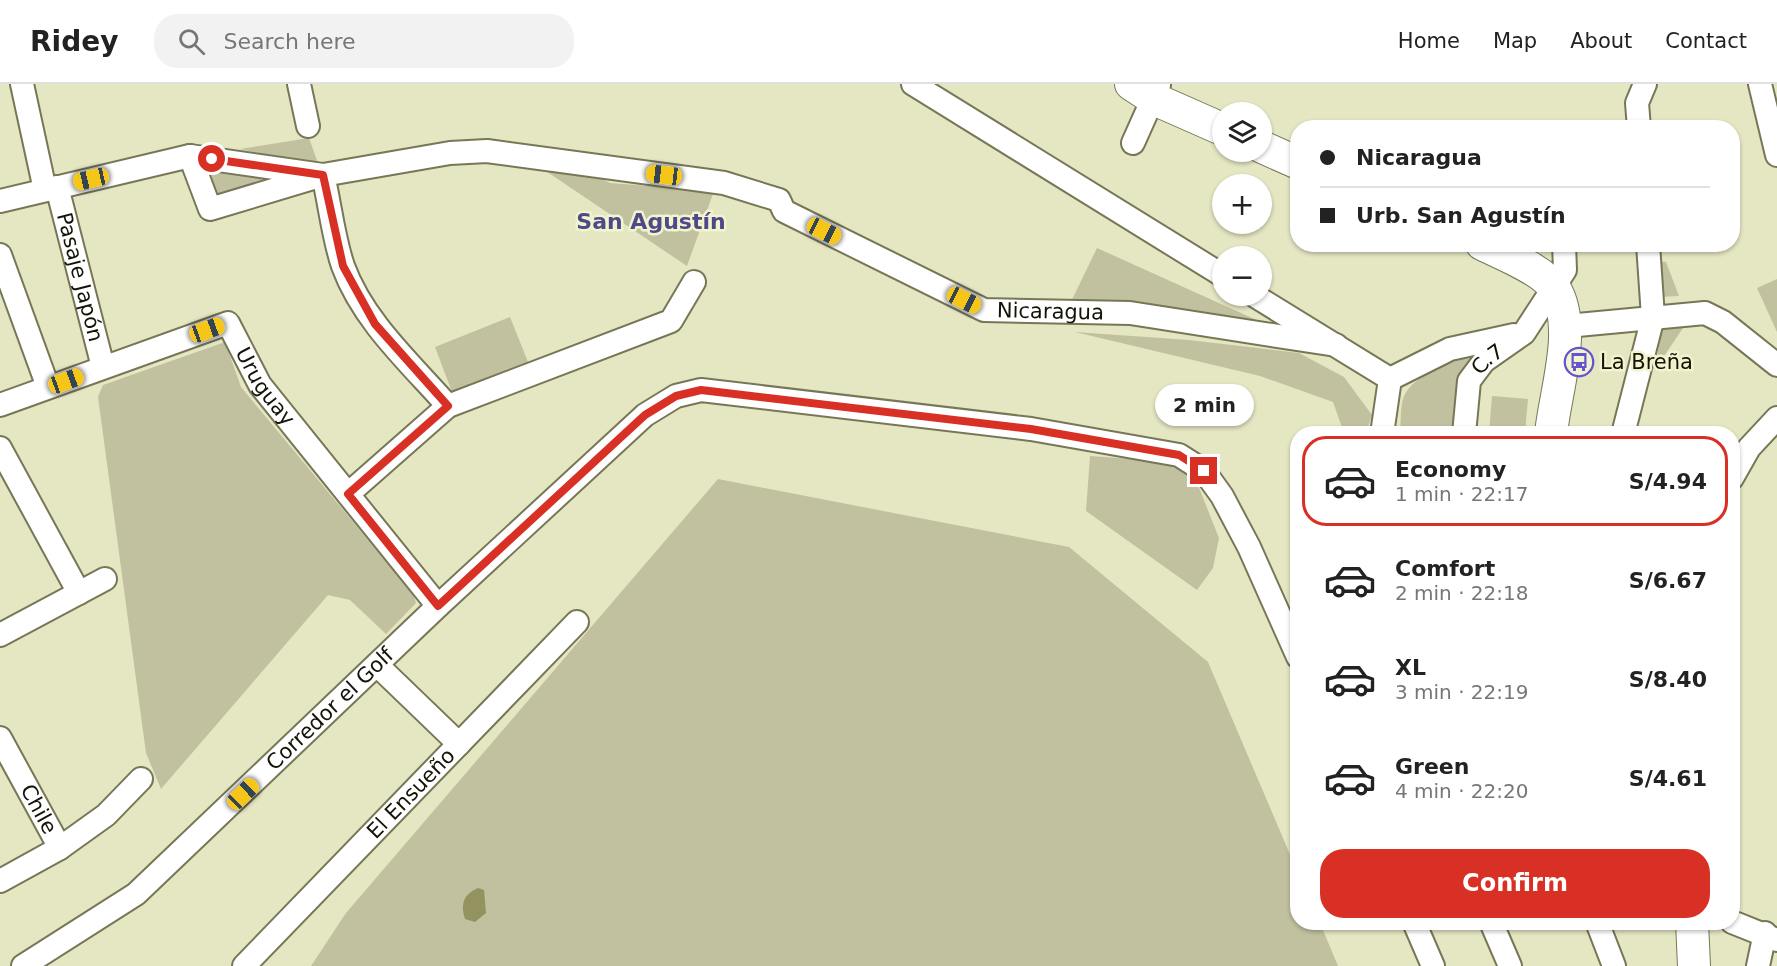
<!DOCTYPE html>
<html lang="en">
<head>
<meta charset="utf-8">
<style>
	:root { --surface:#fff; --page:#f2f2f2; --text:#222; --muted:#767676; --line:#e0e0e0; --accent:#d93025 }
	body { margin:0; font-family:"DejaVu Sans",sans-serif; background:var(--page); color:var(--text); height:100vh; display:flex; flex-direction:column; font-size:22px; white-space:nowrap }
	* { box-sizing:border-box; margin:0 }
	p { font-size:20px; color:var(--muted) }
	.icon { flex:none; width:33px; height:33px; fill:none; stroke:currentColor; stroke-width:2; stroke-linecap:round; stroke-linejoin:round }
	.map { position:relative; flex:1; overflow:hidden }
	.side { position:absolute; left:1290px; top:342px; width:450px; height:504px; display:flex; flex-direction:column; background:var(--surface); border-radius:24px; box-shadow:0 2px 4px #0004 }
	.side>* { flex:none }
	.guide { position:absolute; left:1290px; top:36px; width:450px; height:132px; border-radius:24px; box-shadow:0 2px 4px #0004; display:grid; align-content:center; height:132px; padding:0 30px; background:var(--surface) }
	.tools { position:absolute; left:1212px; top:18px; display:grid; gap:12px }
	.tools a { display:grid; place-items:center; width:60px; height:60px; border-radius:50%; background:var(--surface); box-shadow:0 2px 4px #0004; font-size:30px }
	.end { position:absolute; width:27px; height:27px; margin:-14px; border:8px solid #d93025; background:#fff; box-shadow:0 0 0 3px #fff }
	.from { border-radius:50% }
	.bubble { position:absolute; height:42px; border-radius:21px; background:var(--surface); box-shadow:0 2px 4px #0004; font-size:20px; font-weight:700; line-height:42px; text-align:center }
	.car { position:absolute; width:18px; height:36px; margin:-18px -9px; border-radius:8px; box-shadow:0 0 4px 2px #0007; background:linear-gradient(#f5c518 24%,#345 0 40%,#f5c518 0 76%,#345 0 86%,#f5c518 0) }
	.guide b { display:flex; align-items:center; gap:21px; height:57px; font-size:22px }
	.guide b+b { border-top:2px solid var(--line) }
	.guide i { width:15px; height:15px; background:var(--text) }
	ul { padding:10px 0 0; list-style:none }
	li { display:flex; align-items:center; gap:18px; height:90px; margin:0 12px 9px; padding:0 18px; border:3px solid transparent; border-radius:24px }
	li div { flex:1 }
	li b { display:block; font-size:22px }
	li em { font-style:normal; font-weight:700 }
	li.on { border-color:var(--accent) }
	li>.icon { width:54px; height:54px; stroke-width:1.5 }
	.action { display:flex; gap:12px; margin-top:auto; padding:12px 30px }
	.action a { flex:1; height:69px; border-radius:24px; background:var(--accent); color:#fff; font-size:24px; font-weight:700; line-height:69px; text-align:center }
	header { display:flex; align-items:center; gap:36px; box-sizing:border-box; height:84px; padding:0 30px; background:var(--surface); border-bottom:2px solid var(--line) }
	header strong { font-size:28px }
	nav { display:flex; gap:33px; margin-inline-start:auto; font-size:21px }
	.search { width:420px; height:54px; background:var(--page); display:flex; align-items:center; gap:15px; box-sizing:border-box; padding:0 21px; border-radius:24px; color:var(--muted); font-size:22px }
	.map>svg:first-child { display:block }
	.green { fill:#c1c1a0 }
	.water { fill:#939360 }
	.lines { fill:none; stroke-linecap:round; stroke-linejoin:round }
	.street-casing { stroke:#777757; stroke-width:26 }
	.secondary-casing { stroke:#777757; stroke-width:34 }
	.street { stroke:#fff; stroke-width:22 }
	.secondary { stroke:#fff; stroke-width:32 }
	.route { stroke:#d93025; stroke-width:8 }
	.labels { text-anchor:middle; stroke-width:5; stroke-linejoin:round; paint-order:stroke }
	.street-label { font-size:21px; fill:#131307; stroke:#f2f3cf }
	.poi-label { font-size:21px; fill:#131307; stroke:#f2f3cf; text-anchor:start }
	.neighbourhood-label { font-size:22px; font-weight:bold; fill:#4e4a88; stroke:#f2f3cf }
</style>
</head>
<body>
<header>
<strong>Ridey</strong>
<div class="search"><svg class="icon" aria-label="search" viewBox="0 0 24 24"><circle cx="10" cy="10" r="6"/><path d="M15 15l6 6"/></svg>Search here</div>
<nav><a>Home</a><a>Map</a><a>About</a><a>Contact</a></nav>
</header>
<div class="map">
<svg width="1777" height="882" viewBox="0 0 1777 882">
	<rect width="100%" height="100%" fill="#e5e6c2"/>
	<g class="green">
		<path d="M309,54L319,82L240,65Z"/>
		<path d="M525,73L577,82L610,99L714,107L687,182Z"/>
		<path d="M206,86L290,98L212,114Z"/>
		<path d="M1097,164L1285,249L1067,226Z"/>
		<path d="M1654,177L1666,178L1679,212L1658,213Z"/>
		<path d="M1777,195V248L1757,204Z"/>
		<path d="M510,233L528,278L452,308L435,263Z"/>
		<path d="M1661,243L1683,244L1656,284Z"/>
		<path d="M1075,248L1189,256L1299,269L1344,293L1372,331L1366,349H1344L1333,318L1260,292Z"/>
		<path d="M225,258L241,303L413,510L416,519L386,550L350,516L328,511L161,705L146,669L98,313L103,301Z"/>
		<path d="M1482,268C1455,289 1456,318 1454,349L1400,350C1401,338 1400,322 1404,312C1415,288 1459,276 1482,268Z"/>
		<path d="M1492,312L1528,315L1525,349H1489Z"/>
		<path d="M1090,372L1175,378L1194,391L1219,454L1213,484L1197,506L1086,427Z"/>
		<path d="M718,395L1069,463L1208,578L1297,787L1298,838L1320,839L1338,882H311L346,829Z"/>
	</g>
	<path class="water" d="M478,804L484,806L486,829L475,838L465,835C460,819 464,810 478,804Z"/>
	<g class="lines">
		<g class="street-casing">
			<g id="street">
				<path d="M22,0L45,106"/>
				<path d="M299,0L308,42"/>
				<path d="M913,0L1222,191"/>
				<path d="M1760,0L1777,71"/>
				<path d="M1639,44L1637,19L1645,0"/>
				<path d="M1133,59L1159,1"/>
				<path id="s1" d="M190,72L210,125L323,91L450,69L487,67L724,99L779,116L784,127L984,226L1130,229L1336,261"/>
				<path id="s2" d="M57,103L103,283"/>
				<path d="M0,117L190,72L323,91C330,120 333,153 343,182C363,237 410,279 448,322"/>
				<path d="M0,171L48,303"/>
				<path d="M1255,212L1390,295"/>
				<path d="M1567,242L1705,229L1723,238L1777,281"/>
				<path d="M1390,295L1450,265L1514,251"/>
				<path id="s3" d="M0,321L228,239L260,301L438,522"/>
				<path d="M1382,350L1390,295"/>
				<path id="s4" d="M1464,350L1469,297L1484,277L1524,249L1565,186L1564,160"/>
				<path d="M1623,350L1653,233L1648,160"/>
				<path d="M0,364L79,509"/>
				<path d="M1732,394L1749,364L1777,334"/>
				<path d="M348,410L448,322L671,237L694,198"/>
				<path d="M0,551L105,495"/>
				<path d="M377,581L459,660"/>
				<path id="s5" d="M0,654L60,764"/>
				<path d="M0,797L60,764L106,731L141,695"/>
				<path d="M1414,838L1433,882"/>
				<path d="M1491,838L1510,882"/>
				<path d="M1597,838L1614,882"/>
				<path d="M1732,838L1777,856"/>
				<path id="s6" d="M23,882L136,810L438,522L645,331L676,312L701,306L1031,345L1179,371L1204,387L1222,412L1249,463L1298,573"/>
				<path id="s7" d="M244,882L577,538"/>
				<path d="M1758,882L1765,849"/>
			</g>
		</g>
		<g class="secondary-casing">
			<g id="secondary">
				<path d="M1131,0L1154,15L1222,45"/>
				<path d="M1262,63L1298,79"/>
				<path d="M1482,160C1502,170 1544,186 1555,205C1578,244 1555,307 1551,350"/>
				<path d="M1692,838L1694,882"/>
			</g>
		</g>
		<use href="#street" class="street"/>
		<use href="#secondary" class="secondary"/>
	</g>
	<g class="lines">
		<path class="route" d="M212,75L323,91L343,182L375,240L448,322L348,410L438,522L645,331L676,312L701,306L1031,345L1179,371L1204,387"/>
	</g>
	<defs>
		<g id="bus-ring" transform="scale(1.5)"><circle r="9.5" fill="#f2f3cf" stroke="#6554cd" stroke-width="1.5"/><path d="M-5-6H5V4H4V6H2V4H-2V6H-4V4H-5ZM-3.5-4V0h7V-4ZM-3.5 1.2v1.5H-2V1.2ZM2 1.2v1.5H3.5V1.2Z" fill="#6554cd"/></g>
	</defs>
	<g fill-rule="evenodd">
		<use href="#bus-ring" x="1579" y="278"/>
	</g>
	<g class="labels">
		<g class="street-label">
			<text dy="7" stroke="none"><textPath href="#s2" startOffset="93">Pasaje Japón</textPath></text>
			<text dy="7" stroke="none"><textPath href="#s1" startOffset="939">Nicaragua</textPath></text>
			<text dy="7" stroke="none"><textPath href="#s4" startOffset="82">C.7</textPath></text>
			<text dy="7" stroke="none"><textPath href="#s3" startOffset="316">Uruguay</textPath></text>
			<text dy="7" stroke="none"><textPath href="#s6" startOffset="402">Corredor el Golf</textPath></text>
			<text dy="7" stroke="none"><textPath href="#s7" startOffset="240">El Ensueño</textPath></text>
			<text dy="7" stroke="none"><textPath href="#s5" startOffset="81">Chile</textPath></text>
		</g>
		<g class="poi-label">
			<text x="1600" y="285">La Breña</text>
		</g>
		<g class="neighbourhood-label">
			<text x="651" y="145">San Agustín</text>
		</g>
	</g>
</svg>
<div class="tools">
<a><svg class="icon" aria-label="layers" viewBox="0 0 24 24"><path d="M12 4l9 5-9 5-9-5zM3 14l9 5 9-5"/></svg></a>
<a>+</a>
<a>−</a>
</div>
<i class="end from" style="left:212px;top:75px"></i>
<i class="end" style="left:1204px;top:387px"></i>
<div class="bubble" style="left:1155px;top:300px;width:99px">2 min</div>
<i class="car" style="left:664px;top:91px;rotate:277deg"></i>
<i class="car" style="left:91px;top:95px;rotate:257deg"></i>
<i class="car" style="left:824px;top:147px;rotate:117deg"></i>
<i class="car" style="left:964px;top:216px;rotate:117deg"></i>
<i class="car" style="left:207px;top:246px;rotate:70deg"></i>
<i class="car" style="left:66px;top:297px;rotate:70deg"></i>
<i class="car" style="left:243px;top:710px;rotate:46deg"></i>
<div class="guide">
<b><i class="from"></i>Nicaragua</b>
<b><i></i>Urb. San Agustín</b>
</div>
<section class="side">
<ul>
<li class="on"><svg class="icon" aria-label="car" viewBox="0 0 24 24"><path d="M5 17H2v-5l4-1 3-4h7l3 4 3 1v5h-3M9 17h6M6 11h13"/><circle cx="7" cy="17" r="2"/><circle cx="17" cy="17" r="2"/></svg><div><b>Economy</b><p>1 min · 22:17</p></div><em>S/4.94</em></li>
<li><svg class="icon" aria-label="car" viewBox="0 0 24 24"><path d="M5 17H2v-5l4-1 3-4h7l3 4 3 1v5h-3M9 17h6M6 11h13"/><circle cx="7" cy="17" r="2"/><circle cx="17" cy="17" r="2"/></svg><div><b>Comfort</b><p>2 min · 22:18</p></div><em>S/6.67</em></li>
<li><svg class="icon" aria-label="car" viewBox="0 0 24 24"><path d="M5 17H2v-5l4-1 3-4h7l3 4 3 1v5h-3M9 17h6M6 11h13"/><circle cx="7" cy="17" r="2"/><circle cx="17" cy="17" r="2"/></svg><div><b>XL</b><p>3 min · 22:19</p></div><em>S/8.40</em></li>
<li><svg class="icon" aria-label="car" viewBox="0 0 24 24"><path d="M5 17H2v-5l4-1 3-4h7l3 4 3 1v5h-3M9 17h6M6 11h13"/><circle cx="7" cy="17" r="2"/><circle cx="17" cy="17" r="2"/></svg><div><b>Green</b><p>4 min · 22:20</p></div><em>S/4.61</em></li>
</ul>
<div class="action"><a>Confirm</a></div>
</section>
</div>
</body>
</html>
